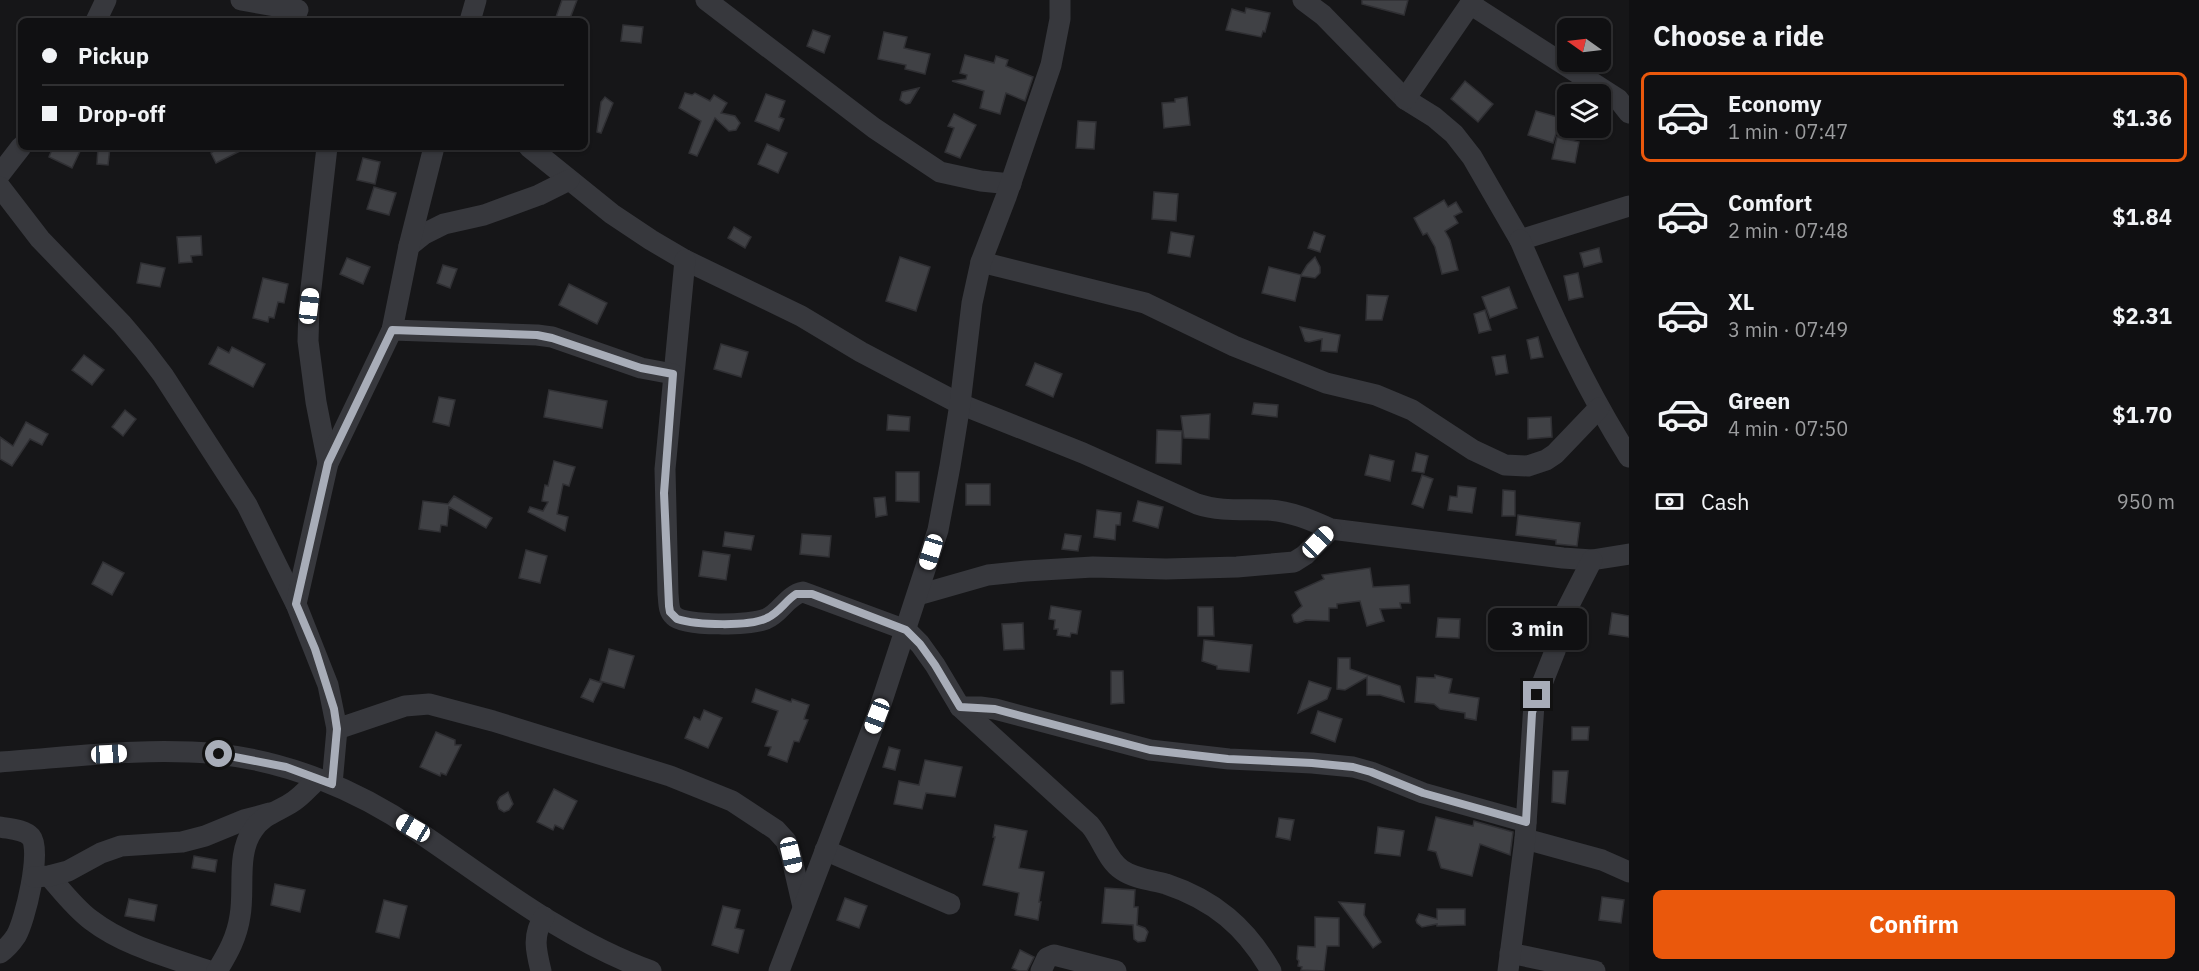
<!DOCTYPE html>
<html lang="en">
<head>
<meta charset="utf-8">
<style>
	:root { --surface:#101012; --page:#19191b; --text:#f1f3f6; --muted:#9c9d9f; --line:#303032; --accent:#ea580c }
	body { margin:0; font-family:"IBM Plex Sans",sans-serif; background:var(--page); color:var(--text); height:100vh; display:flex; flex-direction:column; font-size:22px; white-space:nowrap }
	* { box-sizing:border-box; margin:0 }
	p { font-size:20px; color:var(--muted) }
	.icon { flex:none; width:33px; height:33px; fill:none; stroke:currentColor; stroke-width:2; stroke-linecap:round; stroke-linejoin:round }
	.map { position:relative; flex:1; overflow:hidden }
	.sheet { display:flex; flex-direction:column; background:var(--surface); width:570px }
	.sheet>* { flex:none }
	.banner { position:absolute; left:18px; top:18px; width:570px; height:132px; border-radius:9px; box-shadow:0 2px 4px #0004,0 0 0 2px var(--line); display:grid; align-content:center; height:132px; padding:0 24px; background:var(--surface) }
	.needle { width:39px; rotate:284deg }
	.tools { position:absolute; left:1557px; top:18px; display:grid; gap:12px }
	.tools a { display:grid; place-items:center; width:54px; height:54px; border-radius:9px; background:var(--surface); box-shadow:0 2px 4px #0004,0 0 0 2px var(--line); font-size:30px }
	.end { position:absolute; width:27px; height:27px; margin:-14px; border:8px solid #a8adb8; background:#111; box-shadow:0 0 0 3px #111 }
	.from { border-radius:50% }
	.bubble { position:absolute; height:42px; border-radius:9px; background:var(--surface); box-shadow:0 2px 4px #0004,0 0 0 2px var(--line); font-size:20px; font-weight:700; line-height:42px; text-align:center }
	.car { position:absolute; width:18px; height:36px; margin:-18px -9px; border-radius:8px; box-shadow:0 0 4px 2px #0007; background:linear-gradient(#fff 24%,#345 0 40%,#fff 0 76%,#345 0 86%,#fff 0) }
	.banner b { display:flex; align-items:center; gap:21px; height:57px; font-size:22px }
	.banner b+b { border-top:2px solid var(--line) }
	.banner i { width:15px; height:15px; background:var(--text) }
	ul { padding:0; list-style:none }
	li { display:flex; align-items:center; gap:18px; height:90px; margin:0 12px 9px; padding:0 12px; border:3px solid transparent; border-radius:9px }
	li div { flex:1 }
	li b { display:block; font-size:22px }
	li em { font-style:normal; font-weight:700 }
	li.current { border-color:var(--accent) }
	li>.icon { width:54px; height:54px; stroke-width:1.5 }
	h2 { padding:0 24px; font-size:27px; line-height:72px }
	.pay { display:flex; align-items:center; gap:15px; height:66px; padding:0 24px; font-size:22px }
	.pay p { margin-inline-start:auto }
	.primary-button { display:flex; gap:12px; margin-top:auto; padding:12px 24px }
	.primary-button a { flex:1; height:69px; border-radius:9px; background:var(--accent); color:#fff; font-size:24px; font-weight:700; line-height:69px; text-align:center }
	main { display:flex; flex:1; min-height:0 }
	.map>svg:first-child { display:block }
	.building { fill:#404145; stroke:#303034; stroke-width:1.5 }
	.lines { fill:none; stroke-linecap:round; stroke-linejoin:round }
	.minor { stroke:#37383d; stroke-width:21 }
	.route { stroke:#a8adb8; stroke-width:8 }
</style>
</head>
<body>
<main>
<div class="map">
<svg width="1629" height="971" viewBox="0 0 1629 971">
	<rect width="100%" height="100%" fill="#161618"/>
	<g class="building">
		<path d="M562,0H577L569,21L556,17Z"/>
		<path d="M1362,0H1408L1404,15L1362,4Z"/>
		<path d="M1246,8L1270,13L1265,32L1263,31L1261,37L1226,30L1232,9L1245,13Z"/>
		<path d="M623,25L643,27L641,43L621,41Z"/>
		<path d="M813,30L830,36L824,53L807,46Z"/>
		<path d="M884,32L907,37L904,48L930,54L925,74L905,69L906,65L878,59Z"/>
		<path d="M965,55L994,63L996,56L1008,60L1006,66L1033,77L1025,101L1006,93L1000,114L980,108L984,91L952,81L966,79L967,75L960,73Z"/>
		<path d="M1465,81L1493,104L1478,122L1451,99Z"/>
		<path d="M919,88L910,103L906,104L900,100L902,92Z"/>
		<path d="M685,93L692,95L695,93L710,101L714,95L727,103L721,113L735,116L740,123L736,130L729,131L715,118L697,156L689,153L701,121L679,108Z"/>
		<path d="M766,94L785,101L779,117L784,119L779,131L755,121Z"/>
		<path d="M605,97L613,103L601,133L597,132L601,102Z"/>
		<path d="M1187,97L1190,125L1164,128L1162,103L1175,102V99Z"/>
		<path d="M1536,111L1561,118L1553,143L1528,135Z"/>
		<path d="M954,114L976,125L960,158L945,152L954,128L948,126Z"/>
		<path d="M1078,121L1096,122L1094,149L1076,148Z"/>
		<path d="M1557,137L1579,142L1575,163L1552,159Z"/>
		<path d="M767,144L787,153L778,173L758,164Z"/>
		<path d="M53,147H82L72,168L49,157Z"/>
		<path d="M98,147H110L108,165L97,164Z"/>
		<path d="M213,147H248L216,163L211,153L214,151Z"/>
		<path d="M363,158L380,162L375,184L357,180Z"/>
		<path d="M374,187L396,193L389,215L367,209Z"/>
		<path d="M1154,192L1178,194L1176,221L1152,219Z"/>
		<path d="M1444,200L1448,207L1456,202L1462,212L1454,216L1458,223L1445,231L1450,240L1458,270L1442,274L1435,247L1427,233L1423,235L1414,218Z"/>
		<path d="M734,227L751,237L745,248L728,238Z"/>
		<path d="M1171,232L1194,236L1190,257L1168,253Z"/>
		<path d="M1314,232L1325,236L1320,252L1308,248Z"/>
		<path d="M201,236L202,255L191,256L192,262L179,263L177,237Z"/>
		<path d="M1599,248L1602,262L1584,267L1580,253Z"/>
		<path d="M900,257L930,267L916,311L886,301Z"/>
		<path d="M1315,257L1320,267V273L1315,278L1301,276L1295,301L1262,293L1269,267L1301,275L1307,265Z"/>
		<path d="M347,258L370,267L363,284L340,274Z"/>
		<path d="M141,263L165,268L160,287L137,283Z"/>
		<path d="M443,265L457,269L450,288L437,283Z"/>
		<path d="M1578,273L1583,297L1569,300L1564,276Z"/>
		<path d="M263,278L288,284L284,303L278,302L274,318L269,317L268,322L253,318Z"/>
		<path d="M569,284L607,303L597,324L559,305Z"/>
		<path d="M1509,287L1517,308L1490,318L1482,297Z"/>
		<path d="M1367,295L1388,296L1382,320H1366Z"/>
		<path d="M1485,310L1491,330L1479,333L1474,314Z"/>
		<path d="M1300,327L1340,335L1337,352L1321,351L1322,339L1309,342L1305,341Z"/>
		<path d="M1538,337L1543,357L1531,359L1527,340Z"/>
		<path d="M721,344L748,352L741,377L714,369Z"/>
		<path d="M218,347L229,353L232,347L265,364L253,387L209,364Z"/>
		<path d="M84,355L104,370L92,385L72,370Z"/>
		<path d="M1505,355L1508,373L1496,375L1492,357Z"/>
		<path d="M1035,363L1062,374L1053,397L1026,385Z"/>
		<path d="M549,390L607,401L602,428L544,417Z"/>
		<path d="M439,397L455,400L449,426L433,422Z"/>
		<path d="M1254,403L1278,405L1277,417L1252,414Z"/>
		<path d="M125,410L136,419L123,436L112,427Z"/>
		<path d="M1210,414L1209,439L1184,438L1181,416Z"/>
		<path d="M888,415L910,417L909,431L887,430Z"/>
		<path d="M1551,417L1552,437L1528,439V418Z"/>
		<path d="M26,422L48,434L42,445L30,439L12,466L0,459V437L13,446Z"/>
		<path d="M1157,430L1182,431L1181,464L1156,463Z"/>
		<path d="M1416,453L1428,456L1424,473L1412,471Z"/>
		<path d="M1370,455L1394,461L1390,481L1365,475Z"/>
		<path d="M554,461L575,467L569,486L563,484L557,514L568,517L565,531L528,512L530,507L543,511L548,502L542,501L545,485L548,486Z"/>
		<path d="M896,472H919V502L896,501Z"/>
		<path d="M1422,475L1433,479L1423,508L1412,504Z"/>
		<rect x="966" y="484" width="24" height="21"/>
		<path d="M1458,486L1476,488L1472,513L1448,510L1450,496L1457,497Z"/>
		<path d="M1503,490L1515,491V516H1502Z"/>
		<path d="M454,496L492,518L486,528L449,507L447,526L441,525L440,532L419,529L423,501L448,504Z"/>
		<path d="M885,497L887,515L876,517L874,498Z"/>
		<path d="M1138,501L1163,507L1158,528L1133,521Z"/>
		<path d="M1097,510L1121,513L1120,525H1116L1115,540L1094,537Z"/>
		<path d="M1518,515L1580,523L1577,546L1556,544V540L1516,535Z"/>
		<path d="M725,532L754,536L751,550L723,546Z"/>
		<path d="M802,534L831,536L829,557L800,554Z"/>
		<path d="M1065,534L1081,536L1078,551L1062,549Z"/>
		<path d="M526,550L547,556L540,583L519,578Z"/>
		<path d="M703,551L730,555L726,580L699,576Z"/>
		<path d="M103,562L124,573L112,595L92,584Z"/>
		<path d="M1370,568L1373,587L1409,585L1410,603H1400L1401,608L1380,609L1384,621L1367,626L1360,601L1337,604V608H1329V621L1306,620L1297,623L1294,622L1292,615L1302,606L1295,592L1324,579L1322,575Z"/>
		<path d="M1051,606L1081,611L1077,634L1071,633L1070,637L1057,635L1058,629H1054L1055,620L1049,619Z"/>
		<path d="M1198,607H1213L1214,636H1198Z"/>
		<path d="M1612,613L1629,616V637L1609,634Z"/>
		<path d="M1438,618L1460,619L1459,638L1436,637Z"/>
		<path d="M1514,618L1540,622L1537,636L1512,632Z"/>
		<path d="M1023,623L1024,649L1004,650L1002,624Z"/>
		<path d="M1204,640L1252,645L1249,672L1217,669V666L1202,661Z"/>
		<path d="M609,649L634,656L624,688L600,681Z"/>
		<path d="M1338,658H1350V669L1400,686L1404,702L1380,695H1367V677L1345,690L1337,689Z"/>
		<path d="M1111,671H1123L1124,703L1111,704Z"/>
		<path d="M1435,675L1452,679L1449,693L1479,698L1476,720L1465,718V713L1440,709L1434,704L1415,702L1417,677L1435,678Z"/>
		<path d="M590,679L602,683L593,702L581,697Z"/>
		<path d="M1309,681L1331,688L1327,699L1298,713Z"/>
		<path d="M756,689L791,702L792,699L809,705L804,719L808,720L799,742L794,741L787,762L768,755L771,747L765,746L778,711L752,702Z"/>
		<path d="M704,710L722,718L708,748L685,738L694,717L700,720Z"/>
		<path d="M1318,711L1342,719L1335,742L1311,733Z"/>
		<path d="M1572,727H1589L1588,740H1572Z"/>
		<path d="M436,732L455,740V745H461L446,775L441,773L440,776L420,767Z"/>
		<path d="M889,747L900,750L895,770L883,767Z"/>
		<path d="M925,760L962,767L955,797L926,793L922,809L894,804L899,781L919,785Z"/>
		<path d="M1553,771H1568L1565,804L1552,802Z"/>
		<path d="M554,789L577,801L563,829L555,825L553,830L537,822Z"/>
		<path d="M508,792L513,804L509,810L504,812L499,809L497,802L500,797Z"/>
		<path d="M1436,817L1473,826L1474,821L1513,832L1510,855L1480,844L1472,876L1441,868L1436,852L1428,850Z"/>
		<path d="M1279,818L1294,820L1290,840L1276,837Z"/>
		<path d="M995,825L1027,831L1019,868L1044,872L1039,902H1041L1038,920L1015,915L1019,893L983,885L995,837H993Z"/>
		<path d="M1378,827L1404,831L1400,856L1375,853Z"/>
		<path d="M194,856L217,860L215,872L192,868Z"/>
		<path d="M275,884L305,890L300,912L271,905Z"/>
		<path d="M1105,888L1135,890L1134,907H1138L1137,925L1145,928L1148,932L1145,941L1138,942L1134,939L1133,925L1102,923Z"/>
		<path d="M1602,897L1624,900L1621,923L1599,920Z"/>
		<path d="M845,898L867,906L859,928L837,920Z"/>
		<path d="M129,899L157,905L154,921L125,916Z"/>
		<path d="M384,900L407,906L399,938L376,932Z"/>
		<path d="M1339,902L1365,904L1364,915L1381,942L1373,948Z"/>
		<path d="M723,906L740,910L735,928L744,930L738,953L712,945Z"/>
		<path d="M1437,909H1465V925L1437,926V924L1422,927L1417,923L1416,920L1419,914L1437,919Z"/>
		<path d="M1315,917L1339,918V946H1327L1324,971L1301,970L1302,967L1298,966L1299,961L1297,959L1298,946L1315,947Z"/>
		<path d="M1020,950L1034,957L1027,971H1019L1012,968Z"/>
	</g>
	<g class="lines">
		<g class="minor">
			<path d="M241,0L298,10"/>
			<path d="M706,0L874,128L940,172L981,181L1011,184"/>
			<path d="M1303,0L1323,15L1405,99L1434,117L1454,134L1472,157L1520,240L1629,206"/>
			<path d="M1470,4L1618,99L1629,113"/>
			<path d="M96,21L106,0"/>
			<path d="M470,21L476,0"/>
			<path d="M1405,99L1473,0"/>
			<path d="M327,147L309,306L308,341L316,402L328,463"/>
			<path d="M529,147L612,214L651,240L685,260L801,316L861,352L960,404L1083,453L1197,504C1221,512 1244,509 1268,510C1290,511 1311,520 1331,529L1563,558L1592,560L1629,554"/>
			<path d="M0,174L21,147"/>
			<path d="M0,187L40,239L122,324L144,350L163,375L247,505L296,604L328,685L337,729L332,784"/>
			<path d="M1520,240C1552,315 1585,388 1629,457"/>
			<path d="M409,246L424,234L444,224L484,215L539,195L569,180"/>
			<path d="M685,260L665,469L668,594C669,602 668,611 674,616C685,627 752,625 766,619C781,613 787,595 803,592L906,630L920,644L935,665L960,707L1090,825C1102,839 1107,860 1122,870C1135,879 1152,880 1166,884C1214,900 1246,927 1271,971"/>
			<path d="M981,262L1145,303L1234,346L1326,383L1376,395L1412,410L1473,450L1505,465L1528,466L1546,460L1555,454L1599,408"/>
			<path d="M392,330L537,335L552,337L641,368L673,374"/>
			<path d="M918,595L988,575L1026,571L1093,567L1166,569L1237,567L1294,562L1305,555L1331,529"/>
			<path d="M296,604L328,463L392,330L409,246L434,147"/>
			<path d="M960,707H980L995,709L1150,750L1229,759L1312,763L1353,767L1371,772L1423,793L1526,822"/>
			<path d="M337,729L405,706L429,704L493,721L670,776L732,801L776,830L786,841L791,855L803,907"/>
			<path d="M0,762C72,757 146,747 217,754C287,761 357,790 414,829C490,880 564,940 651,971"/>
			<path d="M0,827C9,829 24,829 31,837C42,850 25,921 16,936C12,942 6,949 0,953"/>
			<path d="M1525,839L1602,860L1629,872"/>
			<path d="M825,850L950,904"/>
			<path d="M49,876C62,891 75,908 91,920C125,946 169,957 209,971"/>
			<path d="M33,877L49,876L68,871L101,853L121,846L182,842L205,836L244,820L270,813"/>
			<path d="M1510,953L1595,971"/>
			<path d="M217,971C228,953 237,937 240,916C245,889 236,854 253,830C263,814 280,811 294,801C303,795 310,786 318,779"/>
			<path d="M541,971C536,951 532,935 544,917"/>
			<path d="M779,971L877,716L938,530L950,466L960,404L972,303L981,262L1006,197L1051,65L1060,19V0"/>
			<path d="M1041,971L1047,958L1054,955L1116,971"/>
			<path d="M1508,971L1525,839L1534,704L1555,651L1567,609L1592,560"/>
		</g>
	</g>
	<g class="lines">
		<path class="route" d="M219,754L286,767L332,784L337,729L334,709L315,649L296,604L328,463L392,330L537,335L552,338L641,368L673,374L664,493L669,606L670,612L677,619C696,625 749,627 767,618C780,612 785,601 796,594H812L906,630L920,644L935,665L960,707L995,709L1150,750L1228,759L1312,763L1353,767L1371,772L1423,793L1526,822L1532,713L1537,695"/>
	</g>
</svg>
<div class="tools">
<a><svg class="needle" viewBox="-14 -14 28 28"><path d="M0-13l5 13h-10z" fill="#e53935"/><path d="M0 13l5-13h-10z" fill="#9c9d9f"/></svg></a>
<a><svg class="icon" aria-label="layers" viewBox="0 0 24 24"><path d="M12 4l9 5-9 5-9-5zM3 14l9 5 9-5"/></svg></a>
</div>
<i class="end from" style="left:219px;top:754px"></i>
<i class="end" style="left:1537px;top:695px"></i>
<div class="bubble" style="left:1488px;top:608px;width:99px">3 min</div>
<i class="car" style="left:309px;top:306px;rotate:7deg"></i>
<i class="car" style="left:1318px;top:542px;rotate:44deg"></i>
<i class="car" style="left:931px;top:552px;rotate:197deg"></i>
<i class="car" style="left:877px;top:716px;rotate:201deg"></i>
<i class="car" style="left:109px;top:754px;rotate:87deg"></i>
<i class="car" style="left:413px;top:828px;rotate:300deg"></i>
<i class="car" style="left:791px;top:855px;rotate:167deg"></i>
<div class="banner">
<b><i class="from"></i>Pickup</b>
<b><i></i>Drop-off</b>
</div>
</div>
<section class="sheet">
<h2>Choose a ride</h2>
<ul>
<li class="current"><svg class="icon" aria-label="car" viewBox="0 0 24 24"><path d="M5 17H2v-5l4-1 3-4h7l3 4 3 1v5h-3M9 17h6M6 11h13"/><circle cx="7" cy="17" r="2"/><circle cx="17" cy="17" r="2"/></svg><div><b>Economy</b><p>1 min · 07:47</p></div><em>$1.36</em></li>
<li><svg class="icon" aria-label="car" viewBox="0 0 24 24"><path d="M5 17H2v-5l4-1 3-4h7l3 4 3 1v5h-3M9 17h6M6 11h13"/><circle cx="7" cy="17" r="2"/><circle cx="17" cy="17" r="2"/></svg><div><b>Comfort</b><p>2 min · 07:48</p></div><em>$1.84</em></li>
<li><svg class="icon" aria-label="car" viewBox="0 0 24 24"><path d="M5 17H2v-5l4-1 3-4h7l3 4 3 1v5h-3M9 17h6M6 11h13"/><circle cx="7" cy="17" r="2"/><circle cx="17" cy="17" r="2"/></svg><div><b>XL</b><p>3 min · 07:49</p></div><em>$2.31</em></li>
<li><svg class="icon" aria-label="car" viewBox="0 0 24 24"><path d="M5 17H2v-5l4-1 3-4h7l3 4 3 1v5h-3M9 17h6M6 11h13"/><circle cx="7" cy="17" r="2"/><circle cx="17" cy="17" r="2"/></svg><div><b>Green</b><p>4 min · 07:50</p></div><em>$1.70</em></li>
</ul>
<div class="pay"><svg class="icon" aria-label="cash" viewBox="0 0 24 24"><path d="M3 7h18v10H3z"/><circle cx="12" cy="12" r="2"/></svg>Cash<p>950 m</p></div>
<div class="primary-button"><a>Confirm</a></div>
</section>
</main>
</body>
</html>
